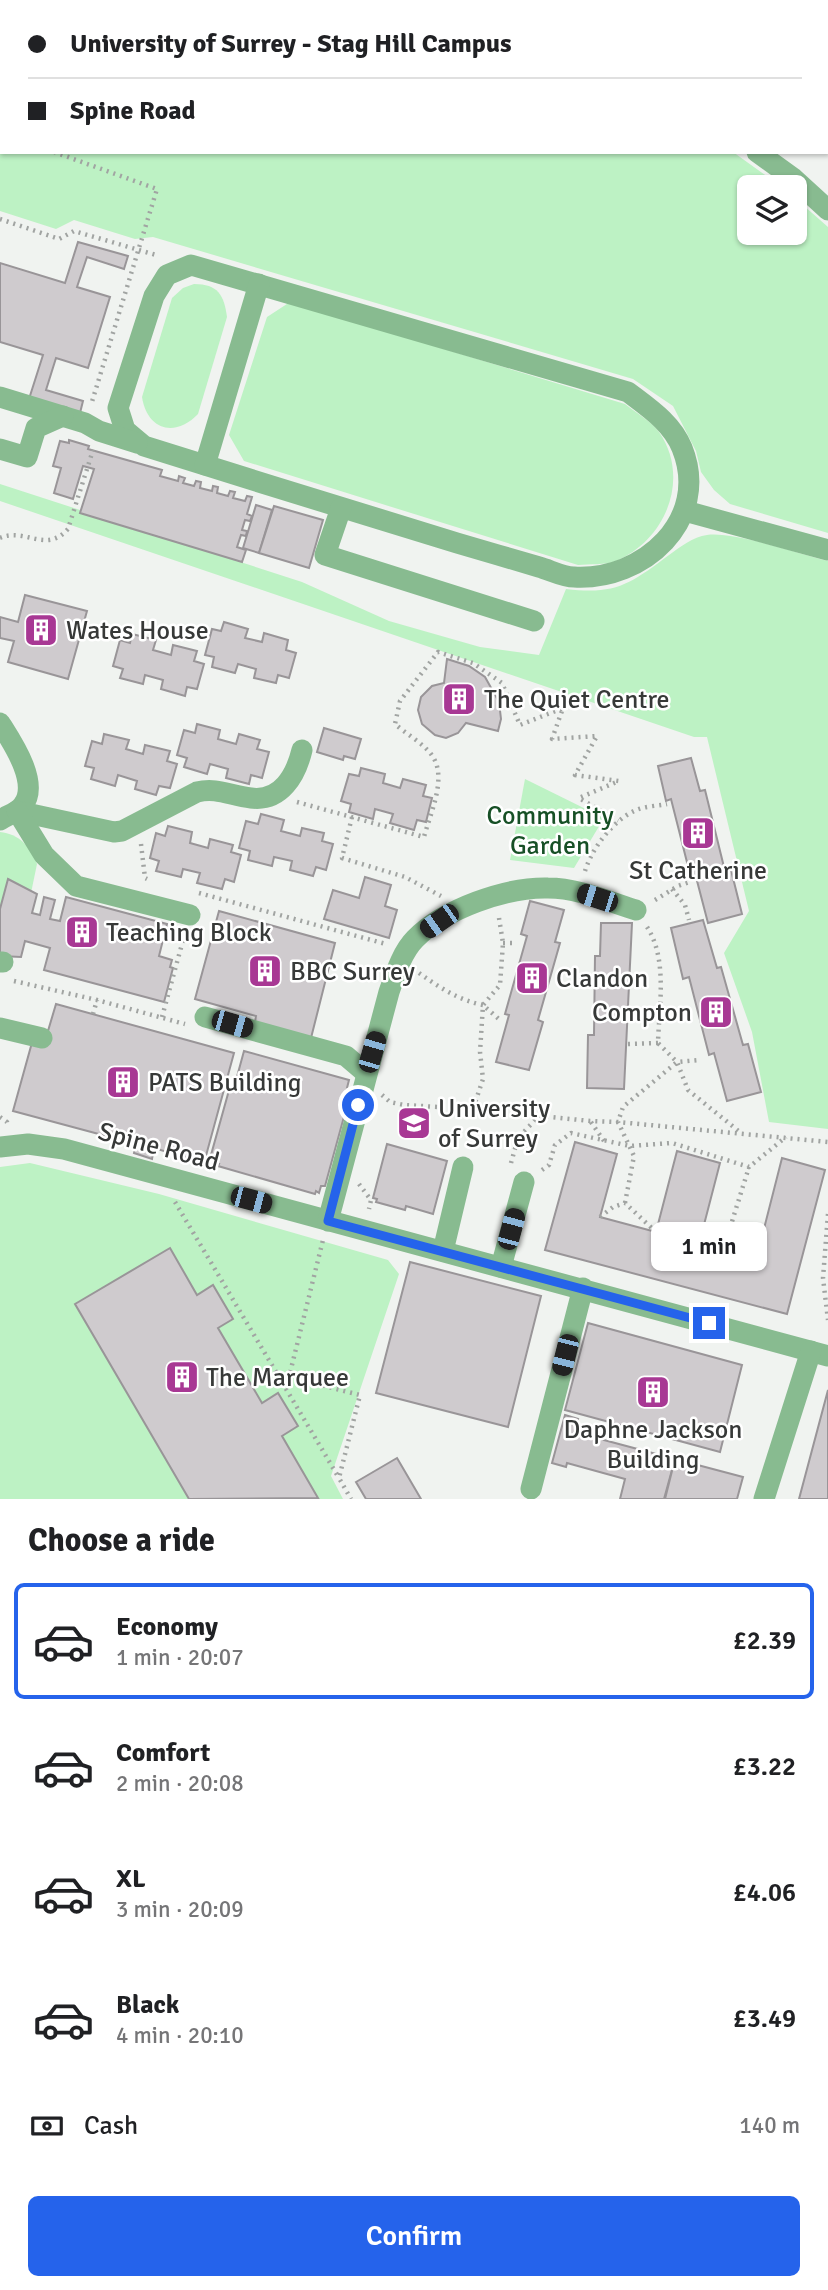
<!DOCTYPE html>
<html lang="en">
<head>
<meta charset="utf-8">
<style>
	:root { --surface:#fff; --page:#f2f2f2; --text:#202124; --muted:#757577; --line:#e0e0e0; --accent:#2563eb }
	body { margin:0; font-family:Signika,sans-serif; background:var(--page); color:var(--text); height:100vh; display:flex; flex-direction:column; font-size:26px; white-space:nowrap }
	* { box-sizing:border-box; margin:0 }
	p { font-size:23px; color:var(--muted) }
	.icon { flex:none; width:38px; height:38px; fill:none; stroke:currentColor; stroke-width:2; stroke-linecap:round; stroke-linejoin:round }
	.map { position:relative; height:1499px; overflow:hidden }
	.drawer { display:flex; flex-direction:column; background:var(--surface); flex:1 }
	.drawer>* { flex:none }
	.hud { position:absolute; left:0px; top:0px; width:830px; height:154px; box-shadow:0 2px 5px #0004; display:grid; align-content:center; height:154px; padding:0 28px; background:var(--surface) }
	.buttons { position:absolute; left:737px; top:175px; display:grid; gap:14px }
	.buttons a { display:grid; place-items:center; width:70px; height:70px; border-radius:10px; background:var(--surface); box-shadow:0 2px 5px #0004; font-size:35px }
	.end { position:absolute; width:32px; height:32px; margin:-16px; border:9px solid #2563eb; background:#fff; box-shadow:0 0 0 4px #fff }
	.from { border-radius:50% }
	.bubble { position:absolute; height:49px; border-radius:10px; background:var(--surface); box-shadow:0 2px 5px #0004; font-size:23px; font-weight:600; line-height:49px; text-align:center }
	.car { position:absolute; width:21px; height:42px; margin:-21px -10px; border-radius:9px; box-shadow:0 0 5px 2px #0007; background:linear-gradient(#222 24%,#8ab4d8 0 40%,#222 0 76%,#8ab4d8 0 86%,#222 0) }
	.hud b { display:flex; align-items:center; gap:24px; height:66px; font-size:26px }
	.hud b+b { border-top:2px solid var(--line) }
	.hud i { width:18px; height:18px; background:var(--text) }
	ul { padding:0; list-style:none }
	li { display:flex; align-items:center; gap:21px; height:116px; margin:0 14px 10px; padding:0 14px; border:4px solid transparent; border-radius:10px }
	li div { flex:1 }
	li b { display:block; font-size:26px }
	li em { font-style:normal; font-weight:600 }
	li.active { border-color:var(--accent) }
	li>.icon { width:63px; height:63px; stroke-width:1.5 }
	h2 { padding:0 28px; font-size:32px; line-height:84px }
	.pay { display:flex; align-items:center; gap:18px; height:77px; padding:0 28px; font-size:26px }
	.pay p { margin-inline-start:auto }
	.cta { display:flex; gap:14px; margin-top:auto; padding:14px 28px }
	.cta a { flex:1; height:80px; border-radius:10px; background:var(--accent); color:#fff; font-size:28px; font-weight:600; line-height:80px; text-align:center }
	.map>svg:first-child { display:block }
	.green { fill:#bdf2c4 }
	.building { fill:#cfcbce; stroke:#999598; stroke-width:2 }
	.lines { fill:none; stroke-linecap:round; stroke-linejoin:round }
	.path { stroke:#a1a4a2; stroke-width:4.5; stroke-dasharray:2 5; stroke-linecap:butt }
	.minor { stroke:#88bb90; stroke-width:21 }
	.route { stroke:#2563eb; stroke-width:9 }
	.labels { text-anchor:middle; stroke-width:5; stroke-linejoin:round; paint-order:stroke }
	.poi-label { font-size:26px; fill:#373938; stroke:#fff; text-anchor:start }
	.park-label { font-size:26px; fill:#175026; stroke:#fff }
	.street-label { font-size:26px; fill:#373938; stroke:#fff }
</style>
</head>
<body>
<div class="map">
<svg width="828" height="1499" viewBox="0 0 828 1499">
	<rect width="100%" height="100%" fill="#f0f3f0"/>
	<g class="green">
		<path d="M0,0L460,2H2V152H733L782,187H749V233H794L795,198L828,227V533L730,504L714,490L701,472L696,451L673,406L633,379L153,237L135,239L74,220L56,229L0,211Z"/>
		<path d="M194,284C218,284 224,295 227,317L198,414C175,438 147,430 142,397L172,298L183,288Z"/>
		<path d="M290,302L625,404C635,412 651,421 659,432C691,478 666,540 616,561C605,565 590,564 578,565L244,461L229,435L267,317Z"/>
		<path d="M0,484L302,582L389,621L480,647L539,655L566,589C616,595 630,584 669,555C680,547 693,537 707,535C733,531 800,554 828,561V1129L769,1122L752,1032L724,953L749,911L707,737H694L0,501Z"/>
		<path d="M525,779L604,818L574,868L510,860Z"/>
		<path d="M0,832C19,834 30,846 37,864L31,893L0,909Z"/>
		<path d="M30,1163L159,1194L388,1260L399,1274L331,1476L343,1499H0V1167Z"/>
	</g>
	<g class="building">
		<path d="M78,242L128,256L124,269L87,257L77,287L110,297L88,368L56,358L46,390L83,401L80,413L29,399L43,355L0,342V263L65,283Z"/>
		<path d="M69,440L89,446L88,449L162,470L160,476L178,481L179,476L185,478L183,483L194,486L196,481L201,482L200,488L212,491L213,486L218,487L217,493L228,496L230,491L235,492L233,498L245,501L247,496L252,497L247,514L252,516L250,521L245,520L242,530L247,531L246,536L241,535L237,547L246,550L242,562L80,513L94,469L83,466L73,499L54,493L61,468L53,466L60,441L69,443Z"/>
		<path d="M256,505L272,510L259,553L243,548Z"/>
		<path d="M274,506L323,520L309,568L259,553Z"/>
		<path d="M25,595L87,611L68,679L8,662L14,641L0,638V617L18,622Z"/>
		<path d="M224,622L248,629L245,638L262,642L264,633L288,640L286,650L296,653L289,678L278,675L276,683L254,678L256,669L238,664L235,673L212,667L214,657L205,655L212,629L221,631Z"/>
		<path d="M132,634L156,640L153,650L171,655L173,645L197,651L194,661L204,664L197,689L187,687L185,696L161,689L163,680L145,675L143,684L120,678L123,669L113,666L120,640L130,643Z"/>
		<path d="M447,659L469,666L485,677L499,702L501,719L498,731L466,723L458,733L446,738L435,735L422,724L418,710L421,697L432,686L444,683Z"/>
		<path d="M197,724L220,730L218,739L236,744L239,734L260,740L257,749L269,752L262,778L251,775L249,784L226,778L228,769L210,764L207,774L184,767L187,758L177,755L184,730L195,733Z"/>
		<path d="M324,728L361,739L355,759L344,756L343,760L317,752Z"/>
		<path d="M104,734L129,740L126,749L143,754L145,745L170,751L167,761L177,764L170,788L159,786L156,795L135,789L137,781L118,775L115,786L91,779L94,768L85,766L92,741L102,744Z"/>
		<path d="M691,758L700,791L705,790L724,867L730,866L742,914L708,923L696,877L691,878L671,799L666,801L658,766Z"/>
		<path d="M361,768L385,774L383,783L400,788L403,779L426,785L423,796L432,798L426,822L417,820L414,830L390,823L393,814L375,809L373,819L349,812L351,804L341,801L349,774L359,776Z"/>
		<path d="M261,814L284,820L281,831L300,836L302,828L324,833L322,841L333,844L326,870L316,867L313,876L290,870L292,861L274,857L272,866L248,860L250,851L239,848L246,821L258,824Z"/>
		<path d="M168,826L192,832L190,843L208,848L210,839L233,845L231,852L241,855L234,882L225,879L222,889L197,883L200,873L183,869L181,877L156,871L159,861L150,858L156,833L165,836Z"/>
		<path d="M365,877L391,885L385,906L397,910L389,938L324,919L333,890L359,898Z"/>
		<path d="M8,879L37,894L32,913L40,915L44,897L55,900L50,919L60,921L66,897L167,924L159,956L172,960L170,967L173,968L164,1002L44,970L50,948L25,941L21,957L0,956V909Z"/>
		<path d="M530,901L564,910L555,942L560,943L538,1020L543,1022L529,1070L496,1062L509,1015L505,1014L527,936L521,934Z"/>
		<path d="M219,911L335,943L311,1038L255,1022L256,1016L195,999Z"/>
		<path d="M703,920L717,968L721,967L743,1045L748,1044L761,1092L727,1101L714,1053L709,1055L689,977L683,979L671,928Z"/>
		<path d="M601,923H632L624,1089L587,1088L588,1035H594L595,956H600Z"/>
		<path d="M56,1004L234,1053L204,1163L154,1148L152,1159L134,1153L136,1144L13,1111L33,1039L45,1041Z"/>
		<path d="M244,1051L349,1080L341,1112L345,1113L325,1186H321L319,1193L316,1191L315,1194L218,1166L219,1164L214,1163L216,1157L211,1155L231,1083L235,1084Z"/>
		<path d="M575,1142L617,1154L600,1217L656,1232L677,1151L720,1163L699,1244L756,1260L782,1158L825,1170L787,1314L545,1250Z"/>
		<path d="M387,1144L447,1161L433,1214L406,1206L405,1210L376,1202L377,1199L373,1198Z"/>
		<path d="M170,1248L197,1295L213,1285L233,1319L218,1328L262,1403L278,1393L298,1426L282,1436L318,1498L189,1499L75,1304Z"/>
		<path d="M410,1262L541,1296L508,1427L376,1393Z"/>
		<path d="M588,1323L742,1365L720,1452L565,1410Z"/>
		<path d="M828,1390V1499H799Z"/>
		<path d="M565,1415L578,1419L574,1432L675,1459L664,1499H620L625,1479L567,1463L566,1467L552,1463Z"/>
		<path d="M397,1458L421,1499H366L356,1482Z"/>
		<path d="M675,1459L743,1477L737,1499H665Z"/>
	</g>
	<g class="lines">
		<g class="path">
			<path d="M0,133L2,134"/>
			<path d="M54,152L157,189L91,405"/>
			<path d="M0,219L59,239L74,231L156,255"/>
			<path d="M0,538C25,527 46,554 68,529L93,450"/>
			<path d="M297,802L424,837C430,814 447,779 433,757C425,744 406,734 395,724L400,701L438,652L473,663L502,683L520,725L563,708L552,739L597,736L575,775L619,781L579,798L618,821"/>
			<path d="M352,817L342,858L405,877L441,896"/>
			<path d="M141,844L145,878L147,879"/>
			<path d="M585,871C592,848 613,821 634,811C644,806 657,806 667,804"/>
			<path d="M672,889L685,905L689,920"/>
			<path d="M199,893L386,944"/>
			<path d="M655,900L678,886L692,881"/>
			<path d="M499,918L503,943L500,985L483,1005L501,1021"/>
			<path d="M647,927C668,959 659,1007 658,1043L677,1062L688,1090L741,1133"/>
			<path d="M503,943H516"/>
			<path d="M419,973C439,987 458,1000 483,1005L480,1052L483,1079L473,1109"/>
			<path d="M14,981L97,1000L185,1024"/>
			<path d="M93,1014L97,1000"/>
			<path d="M162,1017L185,933"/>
			<path d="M628,1044L658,1043"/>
			<path d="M382,1095L390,1102L404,1105L473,1109L590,1121L618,1122L828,1142"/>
			<path d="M0,1117L7,1122L8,1127"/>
			<path d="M591,1122L604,1141"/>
			<path d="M511,1163L518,1138L537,1118"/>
			<path d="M542,1170L549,1165L555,1145L571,1133L630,1146L672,1143L749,1167L786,1137"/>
			<path d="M359,1184L371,1200L369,1209"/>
			<path d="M175,1202L339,1478"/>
			<path d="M625,1203L634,1156L618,1122L623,1107L677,1062L699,1060"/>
			<path d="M828,1214L823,1278L828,1320"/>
			<path d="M600,1217L613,1207L625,1203L656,1232"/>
			<path d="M730,1228L749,1167"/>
			<path d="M699,1244L730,1228L734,1238L756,1260"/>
			<path d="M289,1377L360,1395L339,1478L351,1499"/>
			<path d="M281,1381L289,1377L323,1240"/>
		</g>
		<g class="minor">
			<path d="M471,0L474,2"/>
			<path d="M603,2L604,0"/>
			<path d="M757,152L793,178L828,210"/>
			<path d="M191,265L628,392C649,408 672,423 682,448C711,520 643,581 574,577C563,577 550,570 539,567C512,559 484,551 457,543C353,511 248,479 144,446L125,430L118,408L154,296L167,275Z"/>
			<path d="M0,397L85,423L99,431L137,443"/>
			<path d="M0,449L27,457L36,428L63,416"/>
			<path d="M205,465L259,284"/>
			<path d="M341,508L325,555L534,621"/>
			<path d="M685,511L828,550"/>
			<path d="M0,723C12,742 40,783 23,805C18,812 8,815 0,820"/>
			<path d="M17,811L114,832L122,831L197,792C217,787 231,796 251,798C281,802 296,775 302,750"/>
			<path d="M17,811L44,855L76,886L190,915"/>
			<path d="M0,962H3"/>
			<path d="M205,1017L346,1056L366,1073"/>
			<path d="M0,1028L42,1038"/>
			<path d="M0,1147L28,1144L64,1149L828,1356"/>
			<path d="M328,1221L389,992C395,975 402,952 415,939C444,909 506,887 548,888C578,888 607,901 636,910"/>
			<path d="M443,1251L463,1167"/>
			<path d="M501,1267L524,1182"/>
			<path d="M531,1489L583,1288"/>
			<path d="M764,1499L811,1351"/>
		</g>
	</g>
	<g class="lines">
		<path class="route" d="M358,1105L328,1221L709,1323"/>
	</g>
	<defs>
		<g id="building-square" transform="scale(1.75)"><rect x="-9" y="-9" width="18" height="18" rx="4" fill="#a83894" stroke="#fff"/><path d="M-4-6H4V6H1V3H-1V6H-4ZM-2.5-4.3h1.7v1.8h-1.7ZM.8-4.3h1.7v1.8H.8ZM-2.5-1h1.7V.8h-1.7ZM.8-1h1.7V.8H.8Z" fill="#fff"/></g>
		<g id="university-square" transform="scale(1.75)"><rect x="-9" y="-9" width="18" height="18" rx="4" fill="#a83894" stroke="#fff"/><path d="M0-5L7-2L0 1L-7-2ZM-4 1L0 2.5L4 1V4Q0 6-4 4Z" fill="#fff"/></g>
	</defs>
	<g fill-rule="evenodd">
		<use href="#building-square" x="41" y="630"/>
		<use href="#building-square" x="459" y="699"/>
		<use href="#building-square" x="698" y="833"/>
		<use href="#building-square" x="82" y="932"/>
		<use href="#building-square" x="265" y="971"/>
		<use href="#building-square" x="532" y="978"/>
		<use href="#building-square" x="716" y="1012"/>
		<use href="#building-square" x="123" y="1082"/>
		<use href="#university-square" x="414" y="1123"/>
		<use href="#building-square" x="182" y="1377"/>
		<use href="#building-square" x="653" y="1392"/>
	</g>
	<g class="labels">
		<g class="poi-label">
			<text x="66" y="639">Wates House</text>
			<text x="484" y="708">The Quiet Centre</text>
			<text x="698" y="879" text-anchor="middle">St Catherine</text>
			<text x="106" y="941">Teaching Block</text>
			<text x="290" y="980">BBC Surrey</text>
			<text x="556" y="987">Clandon</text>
			<text x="692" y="1021" text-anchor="end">Compton</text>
			<text x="148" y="1091">PATS Building</text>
			<text x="438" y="1117">University<tspan x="438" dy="30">of Surrey</tspan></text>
			<text x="206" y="1386">The Marquee</text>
			<text x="653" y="1438" text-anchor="middle">Daphne Jackson<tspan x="653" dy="30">Building</tspan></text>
		</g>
		<g class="park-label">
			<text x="550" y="824">Community<tspan x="550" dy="30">Garden</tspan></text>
		</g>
		<g class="street-label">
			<text transform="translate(159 1146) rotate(15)" y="9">Spine Road</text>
		</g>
	</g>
</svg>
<div class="buttons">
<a><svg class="icon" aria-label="layers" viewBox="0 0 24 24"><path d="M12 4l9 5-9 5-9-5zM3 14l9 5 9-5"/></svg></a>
</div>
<i class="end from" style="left:358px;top:1105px"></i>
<i class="end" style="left:709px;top:1323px"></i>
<div class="bubble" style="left:651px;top:1222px;width:116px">1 min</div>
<i class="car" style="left:597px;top:898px;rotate:288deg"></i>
<i class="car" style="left:439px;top:921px;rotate:235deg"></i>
<i class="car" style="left:232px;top:1024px;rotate:106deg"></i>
<i class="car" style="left:372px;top:1052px;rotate:16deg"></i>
<i class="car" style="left:251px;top:1200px;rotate:105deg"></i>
<i class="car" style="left:511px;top:1229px;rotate:15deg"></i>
<i class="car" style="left:565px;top:1355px;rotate:194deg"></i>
<div class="hud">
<b><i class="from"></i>University of Surrey - Stag Hill Campus</b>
<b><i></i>Spine Road</b>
</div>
</div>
<section class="drawer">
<h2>Choose a ride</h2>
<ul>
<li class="active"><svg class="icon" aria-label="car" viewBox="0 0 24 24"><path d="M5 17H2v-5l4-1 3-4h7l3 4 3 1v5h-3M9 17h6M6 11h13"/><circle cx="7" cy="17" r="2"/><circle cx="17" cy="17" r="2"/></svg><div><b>Economy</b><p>1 min · 20:07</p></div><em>£2.39</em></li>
<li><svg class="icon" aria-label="car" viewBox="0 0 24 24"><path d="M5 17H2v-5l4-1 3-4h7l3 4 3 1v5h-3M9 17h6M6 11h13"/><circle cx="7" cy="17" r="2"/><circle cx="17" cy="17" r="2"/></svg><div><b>Comfort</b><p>2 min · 20:08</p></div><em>£3.22</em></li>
<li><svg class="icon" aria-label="car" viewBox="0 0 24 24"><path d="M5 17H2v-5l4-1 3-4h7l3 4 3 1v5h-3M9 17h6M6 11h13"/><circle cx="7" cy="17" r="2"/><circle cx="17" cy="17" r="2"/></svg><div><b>XL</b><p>3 min · 20:09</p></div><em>£4.06</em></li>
<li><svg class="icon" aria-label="car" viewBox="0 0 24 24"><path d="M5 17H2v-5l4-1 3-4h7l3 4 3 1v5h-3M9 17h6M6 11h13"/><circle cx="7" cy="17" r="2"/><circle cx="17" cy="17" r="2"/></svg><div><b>Black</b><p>4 min · 20:10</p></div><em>£3.49</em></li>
</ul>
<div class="pay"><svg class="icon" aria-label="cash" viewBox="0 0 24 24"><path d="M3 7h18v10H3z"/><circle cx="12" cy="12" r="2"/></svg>Cash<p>140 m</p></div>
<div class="cta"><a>Confirm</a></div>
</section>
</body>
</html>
